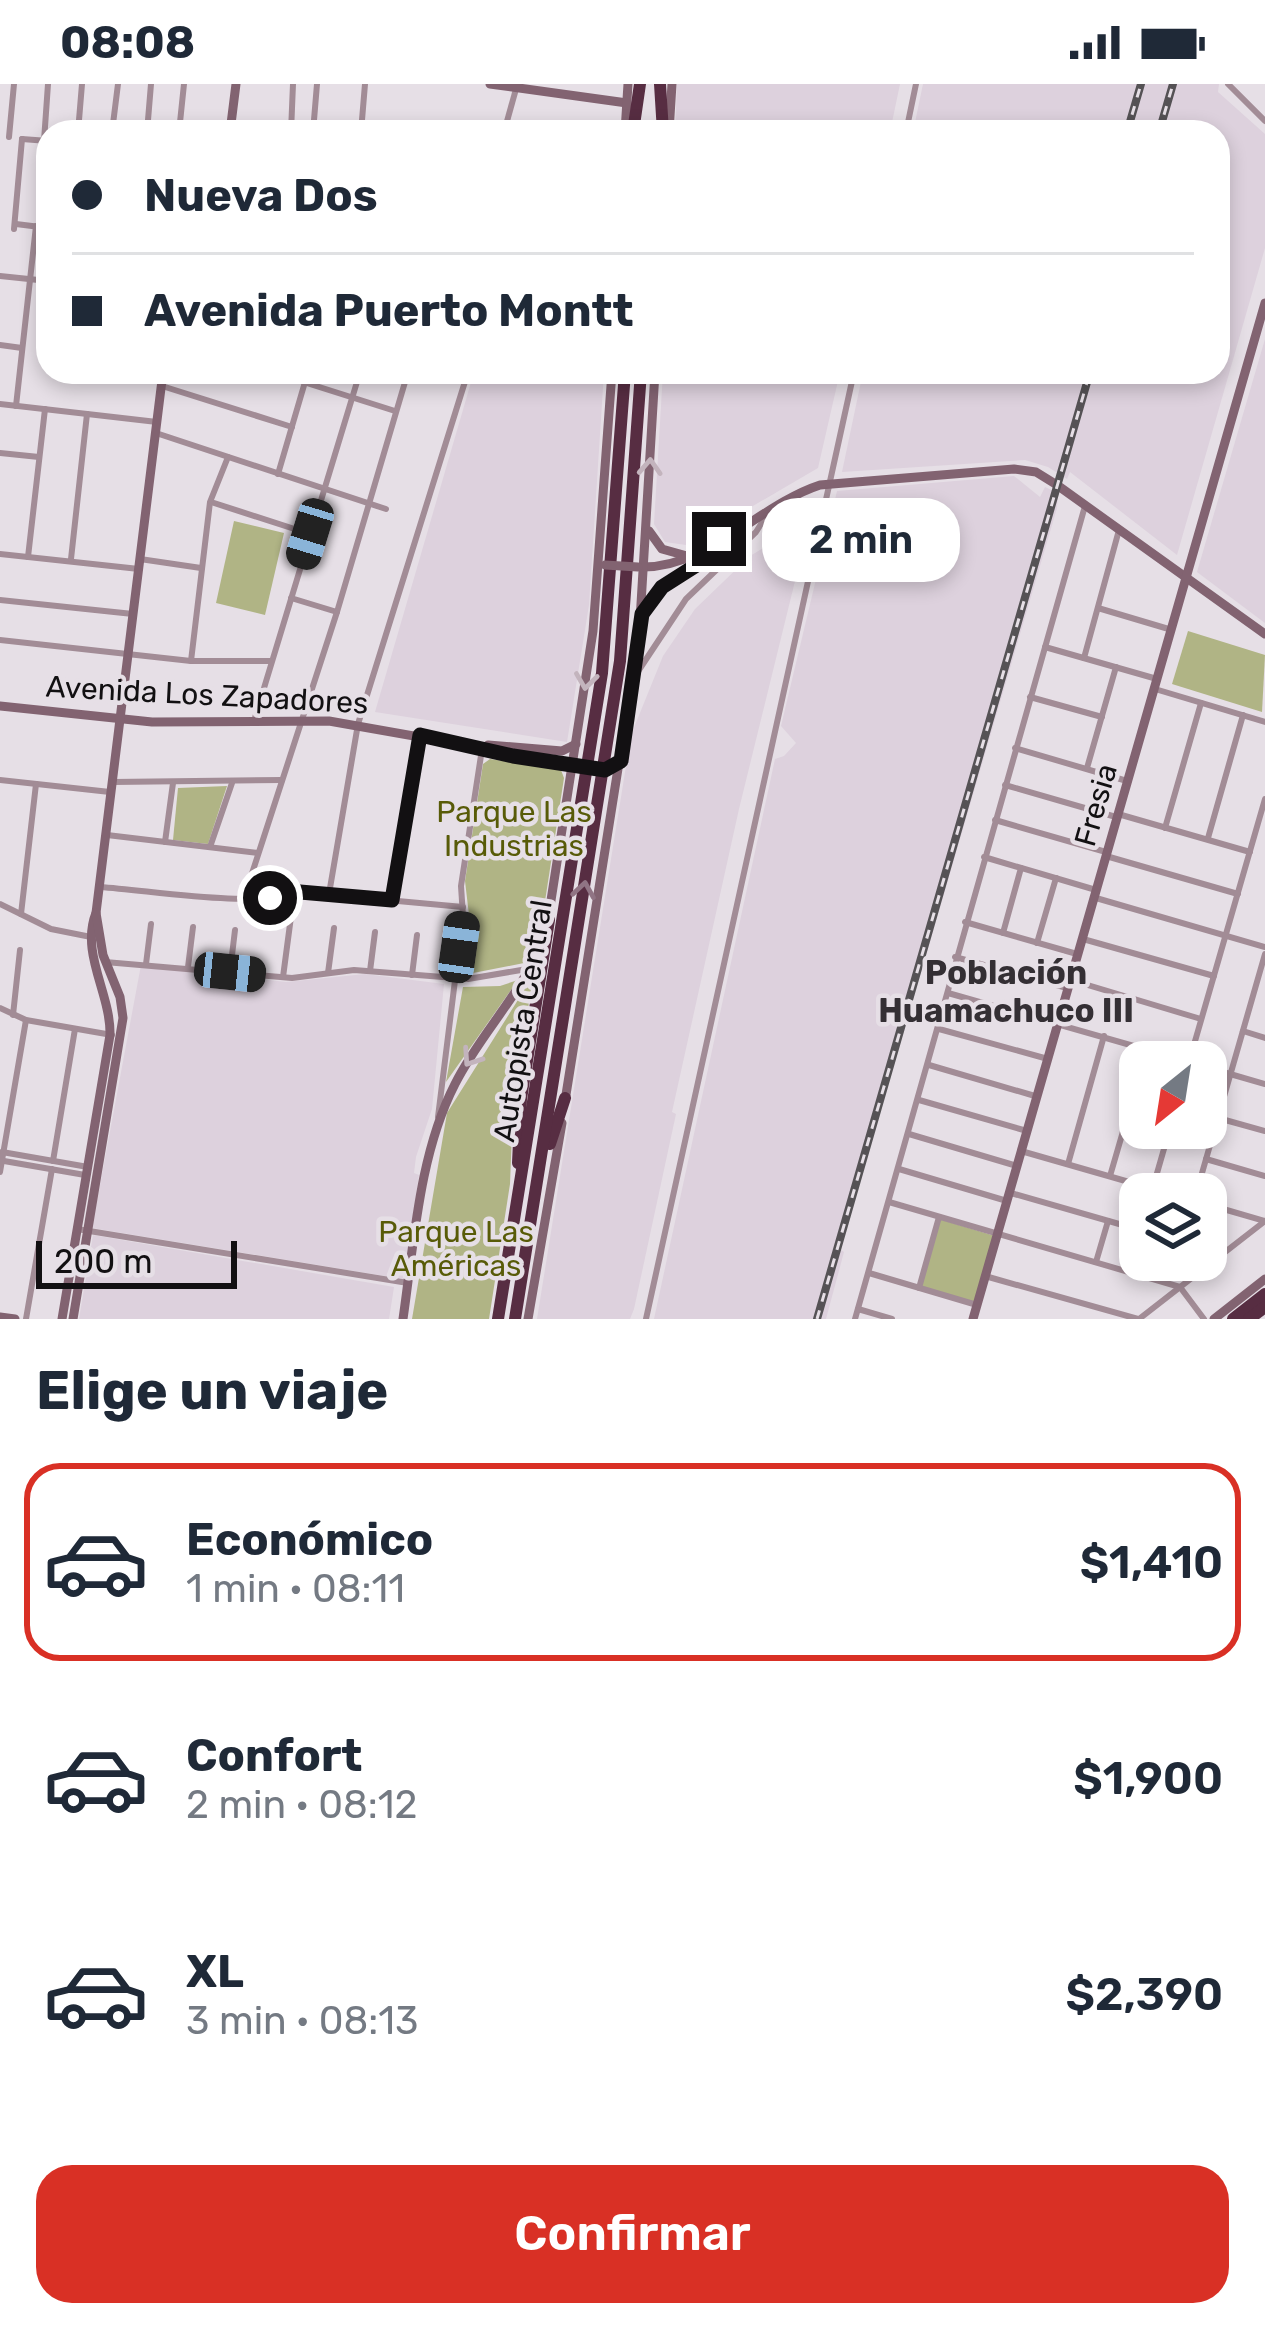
<!DOCTYPE html>
<html lang="es">
<head>
<meta charset="utf-8">
<style>
	:root { --surface:#fff; --page:#f6f6f7; --text:#1f2937; --muted:#747a83; --line:#e0e1e3; --accent:#d93025 }
	body { margin:0; font-family:Rubik,sans-serif; background:var(--page); color:var(--text); height:100vh; display:flex; flex-direction:column; font-size:45px; white-space:nowrap }
	* { box-sizing:border-box; margin:0 }
	p { font-size:39px; color:var(--muted) }
	.icon { flex:none; width:66px; height:66px; fill:none; stroke:currentColor; stroke-width:2; stroke-linecap:round; stroke-linejoin:round }
	.map { position:relative; height:1235px; overflow:hidden }
	.details { display:flex; flex-direction:column; background:var(--surface); flex:1 }
	.details>* { flex:none }
	.guide { position:absolute; left:36px; top:36px; width:1194px; height:264px; border-radius:36px; box-shadow:0 6px 18px #0003; display:grid; align-content:center; height:264px; padding:0 36px; background:var(--surface) }
	.needle { width:78px; rotate:210deg }
	.controls { position:absolute; left:1119px; top:957px; display:grid; gap:24px }
	.controls a { display:grid; place-items:center; width:108px; height:108px; border-radius:24px; background:var(--surface); box-shadow:0 6px 18px #0003; font-size:60px }
	.scale { position:absolute; left:36px; bottom:30px; width:201px; box-sizing:border-box; padding-left:12px; border:6px solid #121012; border-top:0; font-size:33px; line-height:42px; white-space:nowrap; color:#121012; -webkit-text-stroke:9px #e6dfe6; paint-order:stroke }
	.end { position:absolute; width:54px; height:54px; margin:-27px; border:15px solid #121012; background:#fff; box-shadow:0 0 0 6px #fff }
	.from { border-radius:50% }
	.bubble { position:absolute; height:84px; border-radius:36px; background:var(--surface); box-shadow:0 6px 18px #0003; font-size:39px; font-weight:600; line-height:84px; text-align:center }
	.car { position:absolute; width:36px; height:72px; margin:-36px -18px; border-radius:15px; box-shadow:0 0 9px 3px #0007; background:linear-gradient(#222 24%,#8ab4d8 0 40%,#222 0 76%,#8ab4d8 0 86%,#222 0) }
	.guide b { display:flex; align-items:center; gap:42px; height:114px; font-size:45px }
	.guide b+b { border-top:3px solid var(--line) }
	.guide i { width:30px; height:30px; background:var(--text) }
	ul { padding:0; list-style:none }
	li { display:flex; align-items:center; gap:36px; height:198px; margin:0 24px 18px; padding:0 12px; border:6px solid transparent; border-radius:36px }
	li div { flex:1 }
	li b { display:block; font-size:45px }
	li em { font-style:normal; font-weight:600 }
	li.active { border-color:var(--accent) }
	li>.icon { width:108px; height:108px; stroke-width:1.5 }
	h2 { padding:0 36px; font-size:54px; line-height:144px }
	.cta { display:flex; gap:24px; margin-top:auto; padding:24px 36px }
	.cta a { flex:1; height:138px; border-radius:36px; background:var(--accent); color:#fff; font-size:48px; font-weight:600; line-height:138px; text-align:center }
	.status { display:flex; justify-content:space-between; align-items:center; height:84px; padding:0 60px; background:var(--surface); direction:ltr }
	.status svg { height:33px; fill:currentColor }
	.map>svg:first-child { display:block }
	.built { fill:#ddd1dd }
	.green { fill:#b0b485 }
	.lines { fill:none; stroke-linecap:round; stroke-linejoin:round }
	.street { stroke:#a28c96; stroke-width:6 }
	.secondary { stroke:#826371; stroke-width:9 }
	.highway { stroke:#572d42; stroke-width:12 }
	.rail-casing { stroke:#555255; stroke-width:8 }
	.rail { stroke:#e6dfe6; stroke-width:3; stroke-dasharray:9; stroke-linecap:butt }
	.secondary-bridge { stroke:#826371; stroke-width:9 }
	.oneway { stroke:#c3b4bd }
	.oneway2 { stroke:#907484 }
	.route { stroke:#121012; stroke-width:15 }
	.labels { text-anchor:middle; stroke-width:9; stroke-linejoin:round; paint-order:stroke }
	.street-label { font-size:30px; fill:#121012; stroke:#e6dfe6 }
	.park-label { font-size:30px; fill:#585b08; stroke:#e6dfe6 }
	.neighbourhood-label { font-size:33px; font-weight:bold; fill:#342f34; stroke:#e6dfe6 }
</style>
</head>
<body>
<div class="status"><b>08:08</b><svg viewBox="0 0 49 12"><path d="M0 12V9h3v3zM5 12V6h3v6zM10 12V3h3v9zM15 12V0h3v12zM26 1h20v11H26zM47 4h2v5h-2z"/></svg></div>
<div class="map">
<svg width="1265" height="1235" viewBox="0 0 1265 1235">
	<rect width="100%" height="100%" fill="#e6dfe6"/>
	<g class="built">
		<path d="M677,0H900L890,48H675Z"/>
		<path d="M923,0H1219L1218,8L1265,50V164L1177,471L1070,388L1067,395L1048,383L1025,376L842,388L863,288H1218V48H913Z"/>
		<path d="M1265,255V539L1197,488Z"/>
		<path d="M474,288H604L589,521L567,658L375,628Z"/>
		<path d="M663,288H840L818,384L686,461L665,458L654,440Z"/>
		<path d="M1014,392L1040,413L1045,403L1058,409L1057,424L840,1165L844,1168L826,1235H654L775,675L784,672L796,659L781,642L837,407Z"/>
		<path d="M810,436L739,725L672,1028L676,1030L634,1225L630,1235H537L631,651L663,572L695,525L750,472Z"/>
		<path d="M141,881L286,898L365,890L444,900L432,1025L416,1073L414,1089L419,1091L403,1195L92,1144Z"/>
		<path d="M93,1151L394,1203L389,1235H79Z"/>
	</g>
	<g class="green">
		<path d="M234,437L284,449L265,531L216,519Z"/>
		<path d="M1188,547L1265,571L1262,628L1172,600Z"/>
		<path d="M490,675L561,686L564,694L539,856L524,879L468,890L462,884L469,831L465,797L483,680Z"/>
		<path d="M227,702L208,760L173,756L178,704Z"/>
		<path d="M533,892L513,1022L510,1100L489,1235H412L447,1029Z"/>
		<path d="M518,896L446,998L463,903L500,902Z"/>
		<path d="M939,1135L995,1152L975,1219L921,1203Z"/>
	</g>
	<g class="lines">
		<g class="street">
			<path d="M1228,0L1265,37"/>
			<path d="M78,48L82,0"/>
			<path d="M112,48L118,0"/>
			<path d="M147,48L151,0"/>
			<path d="M179,48L184,0"/>
			<path d="M291,48L293,0"/>
			<path d="M313,48L317,0"/>
			<path d="M361,48L365,0"/>
			<path d="M504,48L516,5"/>
			<path d="M906,48L916,0"/>
			<path d="M9,53L14,0"/>
			<path d="M22,55L48,57"/>
			<path d="M44,57L48,0"/>
			<path d="M16,140L48,144"/>
			<path d="M14,145L22,55"/>
			<path d="M0,192L48,197"/>
			<path d="M0,261L22,264"/>
			<path d="M272,288L395,327"/>
			<path d="M162,302L292,343"/>
			<path d="M0,320L157,338"/>
			<path d="M16,322L36,142"/>
			<path d="M156,349L386,425"/>
			<path d="M0,369L39,373"/>
			<path d="M278,390L305,298"/>
			<path d="M211,418L310,450"/>
			<path d="M0,470L139,485"/>
			<path d="M28,473L45,325"/>
			<path d="M71,475L87,330"/>
			<path d="M140,475L201,484"/>
			<path d="M291,514L337,528"/>
			<path d="M0,516L133,530"/>
			<path d="M1098,524L1172,546"/>
			<path d="M0,556L191,577H271"/>
			<path d="M1045,563L1157,595"/>
			<path d="M1084,574L1119,446"/>
			<path d="M191,577L210,418L228,373"/>
			<path d="M633,595L686,515L756,448L769,427"/>
			<path d="M1155,605L1265,638"/>
			<path d="M1030,613L1102,633"/>
			<path d="M254,637L360,288"/>
			<path d="M1015,664L1127,697"/>
			<path d="M1087,684L1116,583"/>
			<path d="M0,696L110,708"/>
			<path d="M113,698L282,696"/>
			<path d="M1005,701L1116,733"/>
			<path d="M1118,730L1250,768"/>
			<path d="M995,736L1106,768"/>
			<path d="M1165,744L1201,619"/>
			<path d="M107,751L258,769"/>
			<path d="M1208,754L1243,631"/>
			<path d="M165,758L173,699"/>
			<path d="M210,763L232,699"/>
			<path d="M1106,772L1238,810"/>
			<path d="M984,773L1096,806"/>
			<path d="M100,803C157,807 247,824 300,808L463,823"/>
			<path d="M329,810L358,640L468,288"/>
			<path d="M244,814L337,528L408,288"/>
			<path d="M1096,814L1265,863"/>
			<path d="M392,816L419,654"/>
			<path d="M0,820L51,845L91,853"/>
			<path d="M21,830L36,700"/>
			<path d="M965,838L1077,870"/>
			<path d="M1003,849L1021,784"/>
			<path d="M1083,855L1214,892"/>
			<path d="M1037,859L1056,794"/>
			<path d="M955,873L1067,904"/>
			<path d="M105,878L292,894L354,886L468,895L527,885"/>
			<path d="M146,880L151,840"/>
			<path d="M188,883L193,843"/>
			<path d="M370,887L375,848"/>
			<path d="M230,888L235,846"/>
			<path d="M328,889L334,844"/>
			<path d="M412,891L417,851"/>
			<path d="M283,893L294,810"/>
			<path d="M1071,896L1201,935"/>
			<path d="M948,909L1190,978"/>
			<path d="M0,924L26,936L112,951"/>
			<path d="M13,931L20,866"/>
			<path d="M939,945L1048,975"/>
			<path d="M1243,947L1265,954"/>
			<path d="M1143,978L1147,964"/>
			<path d="M1189,978L1265,715"/>
			<path d="M929,981L1035,1012"/>
			<path d="M1206,983L1265,1000"/>
			<path d="M919,1016L1027,1047"/>
			<path d="M438,1033L463,832L461,802L482,665"/>
			<path d="M1218,1034L1265,1047"/>
			<path d="M909,1050L1017,1082"/>
			<path d="M1021,1067L1171,1110"/>
			<path d="M2,1068L88,1083"/>
			<path d="M1206,1075L1265,1092"/>
			<path d="M4,1077L85,1091"/>
			<path d="M53,1077L75,945"/>
			<path d="M1068,1080L1104,952"/>
			<path d="M899,1085L1007,1117"/>
			<path d="M0,1088L26,936"/>
			<path d="M1110,1092L1140,989"/>
			<path d="M1011,1109L1140,1146"/>
			<path d="M1151,1110L1170,1044"/>
			<path d="M1196,1110L1265,870"/>
			<path d="M889,1118L1180,1203L1204,1235"/>
			<path d="M1206,1120L1265,1137"/>
			<path d="M77,1145L408,1199"/>
			<path d="M1206,1164L1223,1169"/>
			<path d="M1096,1178L1108,1137"/>
			<path d="M869,1189L977,1221"/>
			<path d="M985,1192L1138,1235"/>
			<path d="M919,1204L939,1133"/>
			<path d="M858,1225L892,1235"/>
			<path d="M26,1235L52,1085"/>
			<path d="M646,1235L854,288"/>
			<path d="M855,1235L1085,422"/>
			<path d="M1139,1235L1265,1137"/>
		</g>
		<g class="secondary">
			<path d="M490,0L627,19"/>
			<path d="M230,48L236,0"/>
			<path d="M625,48L628,0"/>
			<path d="M669,48L672,0"/>
			<path d="M649,447L662,465L687,472"/>
			<path d="M643,483C709,483 759,421 820,401L1014,385L1036,388L1057,401L1265,550"/>
			<path d="M645,525L662,503L732,453"/>
			<path d="M0,622L152,638L329,637L578,681"/>
			<path d="M488,661L562,667L576,660"/>
			<path d="M547,842L593,547L612,288"/>
			<path d="M565,1017L639,553L655,288"/>
			<path d="M0,1233L15,1235"/>
			<path d="M62,1235L110,951C111,910 80,869 96,829L163,288"/>
			<path d="M73,1235L123,934L120,913L103,871L96,829"/>
			<path d="M403,1235C414,1159 419,1070 455,1000C480,950 521,911 542,858"/>
			<path d="M528,1235L562,1039"/>
			<path d="M973,1235L1265,219"/>
			<path d="M1214,1235L1265,1195"/>
		</g>
		<g class="highway">
			<path d="M660,0L663,48"/>
			<path d="M633,48L640,0"/>
			<path d="M550,1060L565,1014"/>
			<path d="M518,1079L521,1015L549,836"/>
			<path d="M498,1235L602,589L625,288"/>
			<path d="M515,1235L620,577L641,288"/>
			<path d="M1233,1235L1265,1210"/>
			<path d="M1249,1235L1265,1223"/>
		</g>
		<g class="rail-casing">
			<g id="rail">
				<path d="M1127,48L1141,0"/>
				<path d="M1159,48L1173,0"/>
				<path d="M817,1235L1090,288"/>
			</g>
		</g>
		<use href="#rail" class="rail"/>
		<g class="secondary-bridge">
			<path d="M605,481L638,483"/>
			<path d="M578,681L615,684"/>
		</g>
	</g>
	<defs><path id="oneway-chevron" d="M-2-3.5L2.5 0L-2 3.5" fill="none" stroke-width="1.6" stroke-linecap="round" stroke-linejoin="round" transform="scale(3)"/></defs>
	<g class="oneway">
		<use href="#oneway-chevron" transform="translate(650 383) rotate(-87)"/>
		<use href="#oneway-chevron" transform="translate(586 597) rotate(98)"/>
		<use href="#oneway-chevron" transform="translate(471 974) rotate(124)"/>
	</g>
	<use class="oneway2" href="#oneway-chevron" transform="translate(584 806) rotate(-81)"/>
	<g class="lines">
		<path class="route" d="M270,814L300,808L392,816L420,651L513,672L605,686L621,677L642,530L662,503L706,475L739,446L719,455"/>
	</g>
	<g class="labels">
		<g class="street-label">
			<text transform="translate(207 611) rotate(3)" y="10">Avenida Los Zapadores</text>
			<text transform="translate(1096 721) rotate(-74)" y="10">Fresia</text>
			<text transform="translate(523 937) rotate(-81)" y="10">Autopista Central</text>
		</g>
		<g class="park-label">
			<text x="514" y="738">Parque Las<tspan x="514" dy="34">Industrias</tspan></text>
			<text x="456" y="1158">Parque Las<tspan x="456" dy="34">Américas</tspan></text>
		</g>
		<g class="neighbourhood-label">
			<text x="1006" y="900">Población<tspan x="1006" dy="38">Huamachuco III</tspan></text>
		</g>
	</g>
</svg>
<div class="controls">
<a><svg class="needle" viewBox="-14 -14 28 28"><path d="M0-13l5 13h-10z" fill="#e53935"/><path d="M0 13l5-13h-10z" fill="#747a83"/></svg></a>
<a><svg class="icon" aria-label="layers" viewBox="0 0 24 24"><path d="M12 4l9 5-9 5-9-5zM3 14l9 5 9-5"/></svg></a>
</div>
<div class="scale">200 m</div>
<i class="end from" style="left:270px;top:814px"></i>
<i class="end" style="left:719px;top:455px"></i>
<div class="bubble" style="left:762px;top:414px;width:198px">2 min</div>
<i class="car" style="left:310px;top:450px;rotate:197deg"></i>
<i class="car" style="left:459px;top:863px;rotate:8deg"></i>
<i class="car" style="left:230px;top:888px;rotate:96deg"></i>
<div class="guide">
<b><i class="from"></i>Nueva Dos</b>
<b><i></i>Avenida Puerto Montt</b>
</div>
</div>
<section class="details">
<h2>Elige un viaje</h2>
<ul>
<li class="active"><svg class="icon" aria-label="car" viewBox="0 0 24 24"><path d="M5 17H2v-5l4-1 3-4h7l3 4 3 1v5h-3M9 17h6M6 11h13"/><circle cx="7" cy="17" r="2"/><circle cx="17" cy="17" r="2"/></svg><div><b>Económico</b><p>1 min · 08:11</p></div><em>$1,410</em></li>
<li><svg class="icon" aria-label="car" viewBox="0 0 24 24"><path d="M5 17H2v-5l4-1 3-4h7l3 4 3 1v5h-3M9 17h6M6 11h13"/><circle cx="7" cy="17" r="2"/><circle cx="17" cy="17" r="2"/></svg><div><b>Confort</b><p>2 min · 08:12</p></div><em>$1,900</em></li>
<li><svg class="icon" aria-label="car" viewBox="0 0 24 24"><path d="M5 17H2v-5l4-1 3-4h7l3 4 3 1v5h-3M9 17h6M6 11h13"/><circle cx="7" cy="17" r="2"/><circle cx="17" cy="17" r="2"/></svg><div><b>XL</b><p>3 min · 08:13</p></div><em>$2,390</em></li>
</ul>
<div class="cta"><a>Confirmar</a></div>
</section>
</body>
</html>
